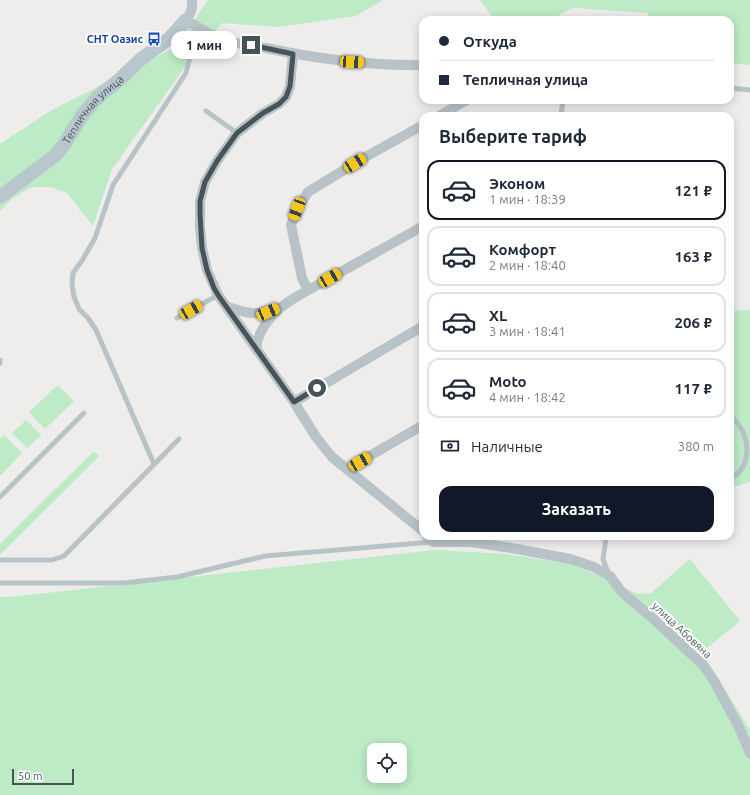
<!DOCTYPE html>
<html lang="ru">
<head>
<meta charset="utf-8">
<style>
	:root { --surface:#fff; --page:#f2f2f3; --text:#1f2937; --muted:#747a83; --line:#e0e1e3; --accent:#111827 }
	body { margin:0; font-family:Ubuntu,sans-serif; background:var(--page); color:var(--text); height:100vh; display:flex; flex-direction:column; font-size:15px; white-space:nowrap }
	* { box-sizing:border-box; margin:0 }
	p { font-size:13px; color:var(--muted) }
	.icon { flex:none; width:22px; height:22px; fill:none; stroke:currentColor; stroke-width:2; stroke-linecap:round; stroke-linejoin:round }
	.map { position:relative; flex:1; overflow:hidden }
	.details { position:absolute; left:419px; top:112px; width:315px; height:428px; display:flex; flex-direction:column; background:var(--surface); border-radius:12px; box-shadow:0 2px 10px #0003 }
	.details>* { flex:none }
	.banner { position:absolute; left:419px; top:16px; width:315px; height:88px; border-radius:12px; box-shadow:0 2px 10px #0003; display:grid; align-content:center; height:88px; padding:0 20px; background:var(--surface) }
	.fabs { position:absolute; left:367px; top:743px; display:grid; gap:8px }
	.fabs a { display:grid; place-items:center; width:40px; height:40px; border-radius:8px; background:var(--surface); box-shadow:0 2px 10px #0003; font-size:20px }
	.scale { position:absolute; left:12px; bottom:10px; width:62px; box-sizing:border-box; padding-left:4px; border:2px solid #465358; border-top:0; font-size:11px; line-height:14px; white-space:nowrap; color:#465358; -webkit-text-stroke:3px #fff; paint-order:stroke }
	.end { position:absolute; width:18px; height:18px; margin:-9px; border:5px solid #465358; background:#fff; box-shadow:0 0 0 2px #fff }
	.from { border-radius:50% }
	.bubble { position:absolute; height:28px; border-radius:12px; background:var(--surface); box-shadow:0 2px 10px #0003; font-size:13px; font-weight:700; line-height:28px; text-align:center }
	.car { position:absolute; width:12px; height:24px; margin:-12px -6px; border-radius:5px; box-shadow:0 0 3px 1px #0007; background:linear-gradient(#f5c518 24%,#345 0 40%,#f5c518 0 76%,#345 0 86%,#f5c518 0) }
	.banner b { display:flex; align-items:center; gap:14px; height:38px; font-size:15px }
	.banner b+b { border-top:1px solid var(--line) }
	.banner i { width:10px; height:10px; background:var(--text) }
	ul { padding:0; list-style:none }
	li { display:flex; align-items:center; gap:12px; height:60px; margin:0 8px 6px; padding:0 12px; border:2px solid var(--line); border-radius:12px }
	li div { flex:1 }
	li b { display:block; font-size:15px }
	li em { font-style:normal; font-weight:700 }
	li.active { border-color:var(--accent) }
	li>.icon { width:36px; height:36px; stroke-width:1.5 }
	h2 { padding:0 20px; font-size:18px; line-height:48px }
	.pay { display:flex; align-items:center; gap:10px; height:44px; padding:0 20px; font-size:15px }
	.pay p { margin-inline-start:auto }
	.primary-button { display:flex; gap:8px; margin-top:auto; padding:8px 20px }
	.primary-button a { flex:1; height:46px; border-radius:12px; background:var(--accent); color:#fff; font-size:16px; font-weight:700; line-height:46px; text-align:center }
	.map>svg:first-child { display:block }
	.green { fill:#bcebc5; fill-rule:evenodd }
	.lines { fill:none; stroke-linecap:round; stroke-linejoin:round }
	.lane { stroke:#b8c3c8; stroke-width:5 }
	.street { stroke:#b8c3c8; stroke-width:10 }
	.secondary { stroke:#b8c6cd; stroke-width:14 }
	.route { stroke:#465358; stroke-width:5 }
	.labels { text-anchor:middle; stroke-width:4; stroke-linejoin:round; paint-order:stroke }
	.transit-label { font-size:11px; font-weight:bold; fill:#164399; stroke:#fff; text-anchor:end }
	.street-label { font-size:11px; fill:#465358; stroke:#fff }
</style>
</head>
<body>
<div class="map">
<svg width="750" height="795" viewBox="0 0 750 795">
	<rect width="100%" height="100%" fill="#efecec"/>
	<g class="green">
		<path d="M208,0H383L356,16L278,27L222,23L190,60L112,169L93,226L67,193L51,187H32L13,198L0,211V144L50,111L176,47Z"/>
		<path d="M480,0H750V65L730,63V20H648V13L572,8L550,20H502L494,19Z"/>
		<path d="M750,310V482L730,488V311Z"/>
		<path d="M58,385L74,401L45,429L29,412Z"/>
		<path d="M26,420L41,435L27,448L12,433Z"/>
		<path d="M4,435L22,453L0,476V438Z"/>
		<path d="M94,451L99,456L0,555V544Z"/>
		<path d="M435,550L507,554L570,564L598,575L635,593L650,594L690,559L740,621L702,652L750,730V795H0V597H10ZM374,750H400V776H374Z"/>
	</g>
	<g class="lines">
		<g class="lane">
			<path d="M730,88L750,90"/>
			<path d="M206,111L237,133"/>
			<path d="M561,116L563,100"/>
			<path d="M177,318L218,295"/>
			<path d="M0,360V363"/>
			<path d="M730,415C734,419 740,426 743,432C750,448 748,471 730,478"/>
			<path d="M154,464L96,330L88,318L79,309L74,297L72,284L73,273L83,259L95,238L113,185L186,73L190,57L201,30"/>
			<path d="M0,497L84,413"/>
			<path d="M609,536L606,539L603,559L609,575"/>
			<path d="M0,560H52L64,556L179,439"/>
			<path d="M0,583H124L177,577L265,556L432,542"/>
		</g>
		<g class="street">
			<path d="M192,0C193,8 191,13 186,20C198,27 208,34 221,39C235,44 251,45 266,48C318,59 369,66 423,65"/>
			<path d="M293,54L290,86L286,97L279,104L263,113L237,133L217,161L205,182L200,201V227L202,248L207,270L218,295L294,402L316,437L332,457L423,531"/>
			<path d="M439,116L467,100"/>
			<path d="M308,290L302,278L291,225L297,209L308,192L367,156L423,125"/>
			<path d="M228,307C248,314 258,316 278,308"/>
			<path d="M256,349C257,337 264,325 272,316C285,301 306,292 323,282C356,263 390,245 423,226"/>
			<path d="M294,402L423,326"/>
			<path d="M347,469L423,425"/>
			<path d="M427,536L433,542H472L517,549L570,559L594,567L610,576L621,591L659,624L703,665L714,681L739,727L750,753"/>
		</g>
		<path class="secondary" id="s1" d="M0,197L57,154L65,143L83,114L98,97L119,80L140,60L171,37L186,20"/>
	</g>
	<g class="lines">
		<path class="route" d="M251,45L293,54L290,86L286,97L279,104L263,113L237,133L217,161L205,182L200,201V214L202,248L207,270L214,288L218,295L294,402L317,388"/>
	</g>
	<defs>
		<g id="bus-bare" transform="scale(1.08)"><path d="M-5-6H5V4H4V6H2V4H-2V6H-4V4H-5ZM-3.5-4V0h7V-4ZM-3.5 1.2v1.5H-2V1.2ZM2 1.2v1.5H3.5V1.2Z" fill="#1a4fb4" stroke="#fff" stroke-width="2.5" paint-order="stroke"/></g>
	</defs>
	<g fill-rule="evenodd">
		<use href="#bus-bare" x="154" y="39"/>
	</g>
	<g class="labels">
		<g class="transit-label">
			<text x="143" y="43">СНТ Оазис</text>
		</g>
		<g class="street-label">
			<text dy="4" stroke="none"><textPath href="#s1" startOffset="129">Тепличная улица</textPath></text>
			<text transform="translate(682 630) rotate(43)" y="4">улица Абовяна</text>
		</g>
	</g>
</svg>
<div class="fabs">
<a><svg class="icon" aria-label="locate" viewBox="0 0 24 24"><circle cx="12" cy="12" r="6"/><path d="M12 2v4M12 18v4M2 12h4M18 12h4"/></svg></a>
</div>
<div class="scale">50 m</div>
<i class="end from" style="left:317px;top:388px"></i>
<i class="end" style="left:251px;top:45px"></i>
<div class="bubble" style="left:171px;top:31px;width:66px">1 мин</div>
<i class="car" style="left:352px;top:62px;rotate:93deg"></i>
<i class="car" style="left:355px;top:163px;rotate:58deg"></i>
<i class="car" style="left:297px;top:209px;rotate:201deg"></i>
<i class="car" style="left:330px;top:278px;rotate:60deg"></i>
<i class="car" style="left:191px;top:310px;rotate:60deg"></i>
<i class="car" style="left:268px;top:312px;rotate:67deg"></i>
<i class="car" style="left:360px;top:462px;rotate:60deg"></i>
<div class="banner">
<b><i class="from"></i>Откуда</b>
<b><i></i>Тепличная улица</b>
</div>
<section class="details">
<h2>Выберите тариф</h2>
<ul>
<li class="active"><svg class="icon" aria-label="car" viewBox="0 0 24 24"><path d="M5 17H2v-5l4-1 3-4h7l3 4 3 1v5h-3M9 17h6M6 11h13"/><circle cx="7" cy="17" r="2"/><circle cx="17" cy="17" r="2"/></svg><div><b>Эконом</b><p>1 мин · 18:39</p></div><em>121 ₽</em></li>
<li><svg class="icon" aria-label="car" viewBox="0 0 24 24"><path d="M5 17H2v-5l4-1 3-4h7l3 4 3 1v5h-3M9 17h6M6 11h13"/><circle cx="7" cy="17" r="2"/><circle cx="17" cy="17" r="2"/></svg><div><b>Комфорт</b><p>2 мин · 18:40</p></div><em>163 ₽</em></li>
<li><svg class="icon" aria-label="car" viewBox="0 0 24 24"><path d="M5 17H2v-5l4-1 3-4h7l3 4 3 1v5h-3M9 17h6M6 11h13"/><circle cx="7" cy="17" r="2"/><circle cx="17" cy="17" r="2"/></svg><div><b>XL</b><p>3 мин · 18:41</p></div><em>206 ₽</em></li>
<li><svg class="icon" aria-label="car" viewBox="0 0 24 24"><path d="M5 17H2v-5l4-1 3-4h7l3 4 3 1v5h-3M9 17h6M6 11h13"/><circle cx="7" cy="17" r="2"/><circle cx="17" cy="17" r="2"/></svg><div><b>Moto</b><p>4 мин · 18:42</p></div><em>117 ₽</em></li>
</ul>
<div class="pay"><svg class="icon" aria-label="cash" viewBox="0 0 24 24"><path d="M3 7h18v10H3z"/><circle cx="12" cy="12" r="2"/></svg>Наличные<p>380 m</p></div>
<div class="primary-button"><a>Заказать</a></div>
</section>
</div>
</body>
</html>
